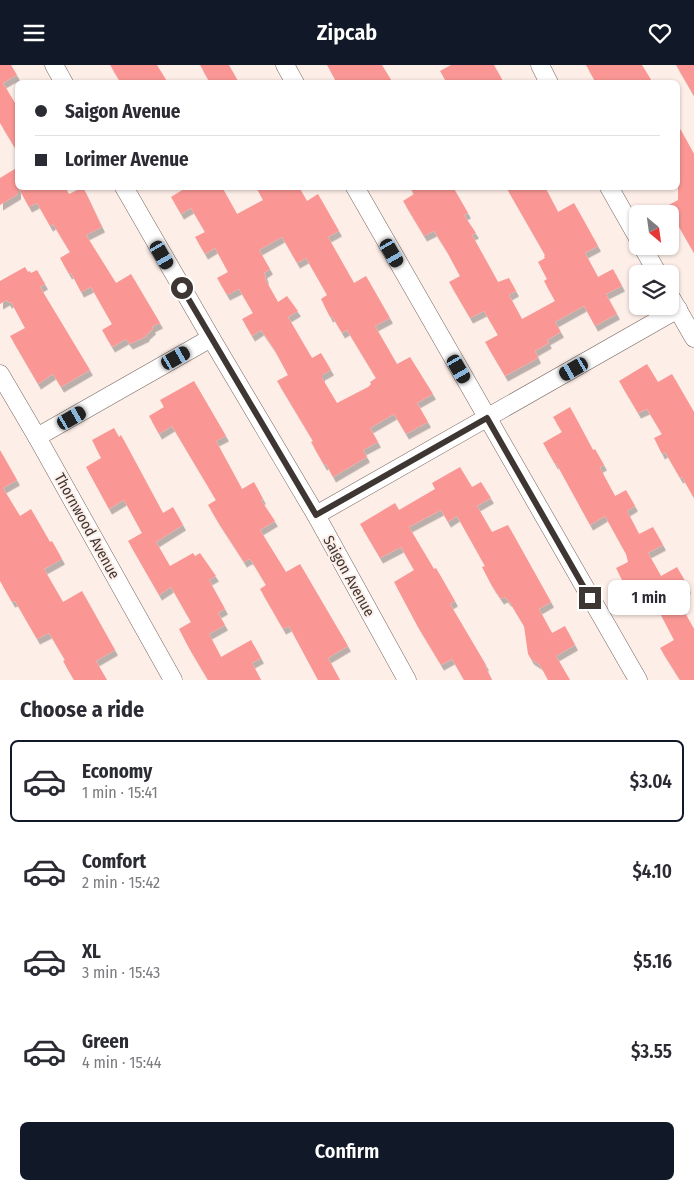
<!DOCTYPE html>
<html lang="en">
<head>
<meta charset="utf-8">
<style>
	:root { --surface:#fff; --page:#f7f7f7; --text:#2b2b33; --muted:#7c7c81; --line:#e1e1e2; --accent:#111827 }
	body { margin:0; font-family:"Fira Sans Condensed",sans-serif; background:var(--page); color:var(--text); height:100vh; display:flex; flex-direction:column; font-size:19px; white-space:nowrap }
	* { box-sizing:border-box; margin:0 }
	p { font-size:16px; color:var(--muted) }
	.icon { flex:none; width:28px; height:28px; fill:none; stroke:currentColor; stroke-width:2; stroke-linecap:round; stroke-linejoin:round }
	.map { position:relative; height:615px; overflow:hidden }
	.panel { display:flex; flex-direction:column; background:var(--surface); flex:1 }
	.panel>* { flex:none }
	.hud { position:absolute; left:15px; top:15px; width:665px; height:110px; border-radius:8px; box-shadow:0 1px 4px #0004; display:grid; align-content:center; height:110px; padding:0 20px; background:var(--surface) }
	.needle { width:32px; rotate:151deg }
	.controls { position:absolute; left:629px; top:140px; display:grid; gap:10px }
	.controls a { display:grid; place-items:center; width:50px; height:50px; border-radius:8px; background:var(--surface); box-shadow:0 1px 4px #0004; font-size:25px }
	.end { position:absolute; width:22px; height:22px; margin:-11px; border:6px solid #3d3633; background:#fff; box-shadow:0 0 0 2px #fff }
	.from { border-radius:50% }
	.bubble { position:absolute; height:35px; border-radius:8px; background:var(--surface); box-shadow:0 1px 4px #0004; font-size:16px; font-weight:600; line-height:35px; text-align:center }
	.car { position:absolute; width:15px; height:30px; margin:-15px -8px; border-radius:6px; box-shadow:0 0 4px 1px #0007; background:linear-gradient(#222 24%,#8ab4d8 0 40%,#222 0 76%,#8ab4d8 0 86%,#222 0) }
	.hud b { display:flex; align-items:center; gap:18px; height:48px; font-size:19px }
	.hud b+b { border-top:1px solid var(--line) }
	.hud i { width:12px; height:12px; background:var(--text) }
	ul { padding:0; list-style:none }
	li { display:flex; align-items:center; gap:15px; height:82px; margin:0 10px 8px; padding:0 10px; border:2px solid transparent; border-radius:8px }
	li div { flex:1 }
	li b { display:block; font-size:19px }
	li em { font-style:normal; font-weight:600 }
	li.current { border-color:var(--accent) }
	li>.icon { width:45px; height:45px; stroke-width:1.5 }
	h2 { padding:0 20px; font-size:22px; line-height:60px }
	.primary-button { display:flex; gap:10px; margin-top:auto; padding:10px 20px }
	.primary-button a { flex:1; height:58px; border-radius:8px; background:var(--accent); color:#fff; font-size:20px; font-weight:600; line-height:58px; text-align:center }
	header { display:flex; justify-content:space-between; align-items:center; height:65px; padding:0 20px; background:var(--accent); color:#fff; font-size:22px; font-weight:600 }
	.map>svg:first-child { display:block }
	.building { fill:#fa9794; fill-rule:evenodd; filter:url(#shadow) }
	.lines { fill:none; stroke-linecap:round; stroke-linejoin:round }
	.minor-casing { stroke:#76665f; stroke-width:19 }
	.minor { stroke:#fff; stroke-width:18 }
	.route { stroke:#3d3633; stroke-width:6 }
	.labels { text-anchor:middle; stroke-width:4; stroke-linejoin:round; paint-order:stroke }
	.street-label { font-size:15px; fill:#3d3633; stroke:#fdeee8 }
</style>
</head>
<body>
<header><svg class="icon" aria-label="menu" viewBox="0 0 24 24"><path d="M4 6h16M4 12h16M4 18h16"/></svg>Zipcab<svg class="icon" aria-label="heart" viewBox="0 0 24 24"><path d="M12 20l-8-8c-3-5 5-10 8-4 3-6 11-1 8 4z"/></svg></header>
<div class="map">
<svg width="694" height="615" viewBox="0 0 694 615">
	<defs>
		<filter id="shadow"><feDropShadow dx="3" dy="5.5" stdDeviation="0" flood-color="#0004"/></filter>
	</defs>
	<rect width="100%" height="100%" fill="#fdeee8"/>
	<g class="building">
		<path d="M0,0H11L17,10L3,18L18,43V88L0,58Z"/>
		<path d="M110,0H157L168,18H121Z"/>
		<path d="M200,0H229L239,18H210Z"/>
		<path d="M327,0H382L393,18H337Z"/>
		<path d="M451,0H494L504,18H447L440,6Z"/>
		<path d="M586,0H642L653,18H596Z"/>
		<path d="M676,0H694V31Z"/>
		<path d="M678,60L694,89V188L667,141L678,135Z"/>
		<path d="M18,102V129L0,140V113Z"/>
		<path d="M18,122H65L69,129L83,122L102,162L86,170L116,218L131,209L160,258L152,262L153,264L146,270L147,271L130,279L126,274L112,282L102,265L112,259L91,222L81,227L71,208L69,209L60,193L70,187L53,159L50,161L37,138L29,142Z"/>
		<path d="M187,122H222L237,149L263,135L256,122H299L307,136L318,129L339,166L328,172L354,218L366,211L390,253L375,261L397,299L410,292L433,329L417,338L428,357L406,369L394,349L370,363L378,377L363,385L367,392L333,412L326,399L324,400L311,377L313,376L277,316L288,310L274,284L261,265L252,271L242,254L253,248L239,224L227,230L217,213L228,207L215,183L205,189L195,172L205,167L191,143L181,149L171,132ZM282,172L297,198L306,193L326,228L327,230L321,234L330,252L332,251L342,268L347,265L376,313L370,317L371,319L368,322L337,338L322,313V310L331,305L321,288L312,293L288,252L298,246L287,231L278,237L265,214L266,213L264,208L270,204L259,185Z"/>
		<path d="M409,122H453L468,148L464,150L476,168L472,170L498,217L509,213L516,226L509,230L522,254L555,236L544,216L547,214L538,197L545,193L544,191L545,190L506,122H545L558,147L574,138L598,181L585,188L598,212L613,204L622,221L606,229L617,249L595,261L584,241L555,257L561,267L547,275L549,278L535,286L538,293L505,311L485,277L498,270L484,246L470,253L449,217L460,211L446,185L434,166L424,171L403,136L414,129Z"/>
		<path d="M25,202L28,207L30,206L31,208L37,205L45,219L40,222L90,305L61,322L53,309L38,319L10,271L25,263L11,237L9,238L7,235L0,239V216Z"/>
		<path d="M647,299L658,317L672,309L694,347V433L682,412L680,413L665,387L662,389L654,373L662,369L647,344L638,348L619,316Z"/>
		<path d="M194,316L226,371L216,376L242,424L254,417L263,434L261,435L275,456L260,465L286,507L300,499L348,581L328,593L340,615H318L289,561L283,564L260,524L266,520L251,495L249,494L244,497L218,457L208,440L216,435L172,361L159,369L149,351L164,342L160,335Z"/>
		<path d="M570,342L593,385L595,384L604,400L600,402L601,405L615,431L626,425L635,441L627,446L639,469L653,462L663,480L648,488L661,511L677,502L685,516L688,523L675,530L694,564V615H680L660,583L674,575L652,533L649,535L648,533L636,541L627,525L616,503L628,497L626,489L605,451L590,460L556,398L555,399L543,378L562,367L553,352Z"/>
		<path d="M114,363L119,372L121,370L163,448L173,442L183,460L156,477L170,501L193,488L195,491L200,488L216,511L209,515L225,544L218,548L225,560L209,569L221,592L251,575L261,593L252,598L261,615H208L189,583L179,564L191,557L171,522L159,530L128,476L142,468L124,435L109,444L86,402L101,393L92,375Z"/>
		<path d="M0,385L17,415L3,423L20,451L31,444L50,477L52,476L62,494L44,504L63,537L82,526L115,585L96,596L107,615H74L63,596L65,595L49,568L37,574L15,536L12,537L0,516Z"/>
		<path d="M460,402L472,422L481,417L491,433L477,441L492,467L508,460L551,537L539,544L552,568L565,561L575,580L556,591L570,615H548L540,600L531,594L528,589L524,561L509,536H508L505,532L501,534L492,521L482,502L485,501L457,451L448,457L441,445L409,462L434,504L436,503L455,536L450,539L486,600L485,601L492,615H464L452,594L441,600L418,562L394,517L414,505L401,482L380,493L360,459L395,438L399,445L435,424L432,418Z"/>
	</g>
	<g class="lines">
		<g class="minor-casing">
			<g id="minor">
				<path d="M54,0L64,18"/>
				<path d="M285,0L295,18"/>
				<path d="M540,0L549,18"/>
				<path d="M124,122L211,273L316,450L407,615"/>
				<path d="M355,122L638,615"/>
				<path d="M609,122L638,173"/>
				<path d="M642,181L658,209"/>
				<path d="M670,231L694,273"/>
				<path d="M0,309L37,372L173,615"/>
				<path d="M37,372L211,273"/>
				<path d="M316,450L678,244"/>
			</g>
		</g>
		<use href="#minor" class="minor"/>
	</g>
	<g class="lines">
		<path class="route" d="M182,223L316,450L487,353L590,533"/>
	</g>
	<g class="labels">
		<g class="street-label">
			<text transform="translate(87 461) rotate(61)" y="5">Thornwood Avenue</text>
			<text transform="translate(349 511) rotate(61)" y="5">Saigon Avenue</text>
		</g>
	</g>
</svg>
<div class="controls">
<a><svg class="needle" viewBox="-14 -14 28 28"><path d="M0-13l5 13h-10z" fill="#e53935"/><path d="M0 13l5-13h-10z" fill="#7c7c81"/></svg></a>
<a><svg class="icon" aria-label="layers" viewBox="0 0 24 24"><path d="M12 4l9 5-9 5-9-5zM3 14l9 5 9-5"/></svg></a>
</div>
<i class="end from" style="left:182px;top:223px"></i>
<i class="end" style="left:590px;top:533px"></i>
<div class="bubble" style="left:608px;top:515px;width:82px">1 min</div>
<i class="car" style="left:392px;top:188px;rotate:150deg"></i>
<i class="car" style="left:162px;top:190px;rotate:150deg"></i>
<i class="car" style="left:176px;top:293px;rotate:60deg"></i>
<i class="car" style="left:459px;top:304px;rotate:150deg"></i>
<i class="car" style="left:574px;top:304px;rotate:240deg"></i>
<i class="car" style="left:72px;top:353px;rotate:60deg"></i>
<div class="hud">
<b><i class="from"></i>Saigon Avenue</b>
<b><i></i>Lorimer Avenue</b>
</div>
</div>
<section class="panel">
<h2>Choose a ride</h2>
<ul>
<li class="current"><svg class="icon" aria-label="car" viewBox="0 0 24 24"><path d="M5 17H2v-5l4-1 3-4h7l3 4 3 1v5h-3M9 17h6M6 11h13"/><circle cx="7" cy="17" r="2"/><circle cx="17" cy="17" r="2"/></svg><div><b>Economy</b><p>1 min · 15:41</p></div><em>$3.04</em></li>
<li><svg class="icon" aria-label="car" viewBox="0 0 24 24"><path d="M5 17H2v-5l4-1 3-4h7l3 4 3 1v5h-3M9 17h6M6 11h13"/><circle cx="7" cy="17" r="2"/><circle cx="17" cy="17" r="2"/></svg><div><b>Comfort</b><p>2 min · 15:42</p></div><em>$4.10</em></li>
<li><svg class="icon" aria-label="car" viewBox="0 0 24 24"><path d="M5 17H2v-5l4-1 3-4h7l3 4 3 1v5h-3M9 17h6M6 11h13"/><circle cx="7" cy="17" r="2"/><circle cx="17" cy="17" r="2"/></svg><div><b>XL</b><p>3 min · 15:43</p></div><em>$5.16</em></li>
<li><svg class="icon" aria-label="car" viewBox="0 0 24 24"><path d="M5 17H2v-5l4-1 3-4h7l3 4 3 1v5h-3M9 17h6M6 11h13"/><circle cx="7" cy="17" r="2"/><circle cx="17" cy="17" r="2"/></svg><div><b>Green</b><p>4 min · 15:44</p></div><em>$3.55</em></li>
</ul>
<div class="primary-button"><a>Confirm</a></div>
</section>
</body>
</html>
